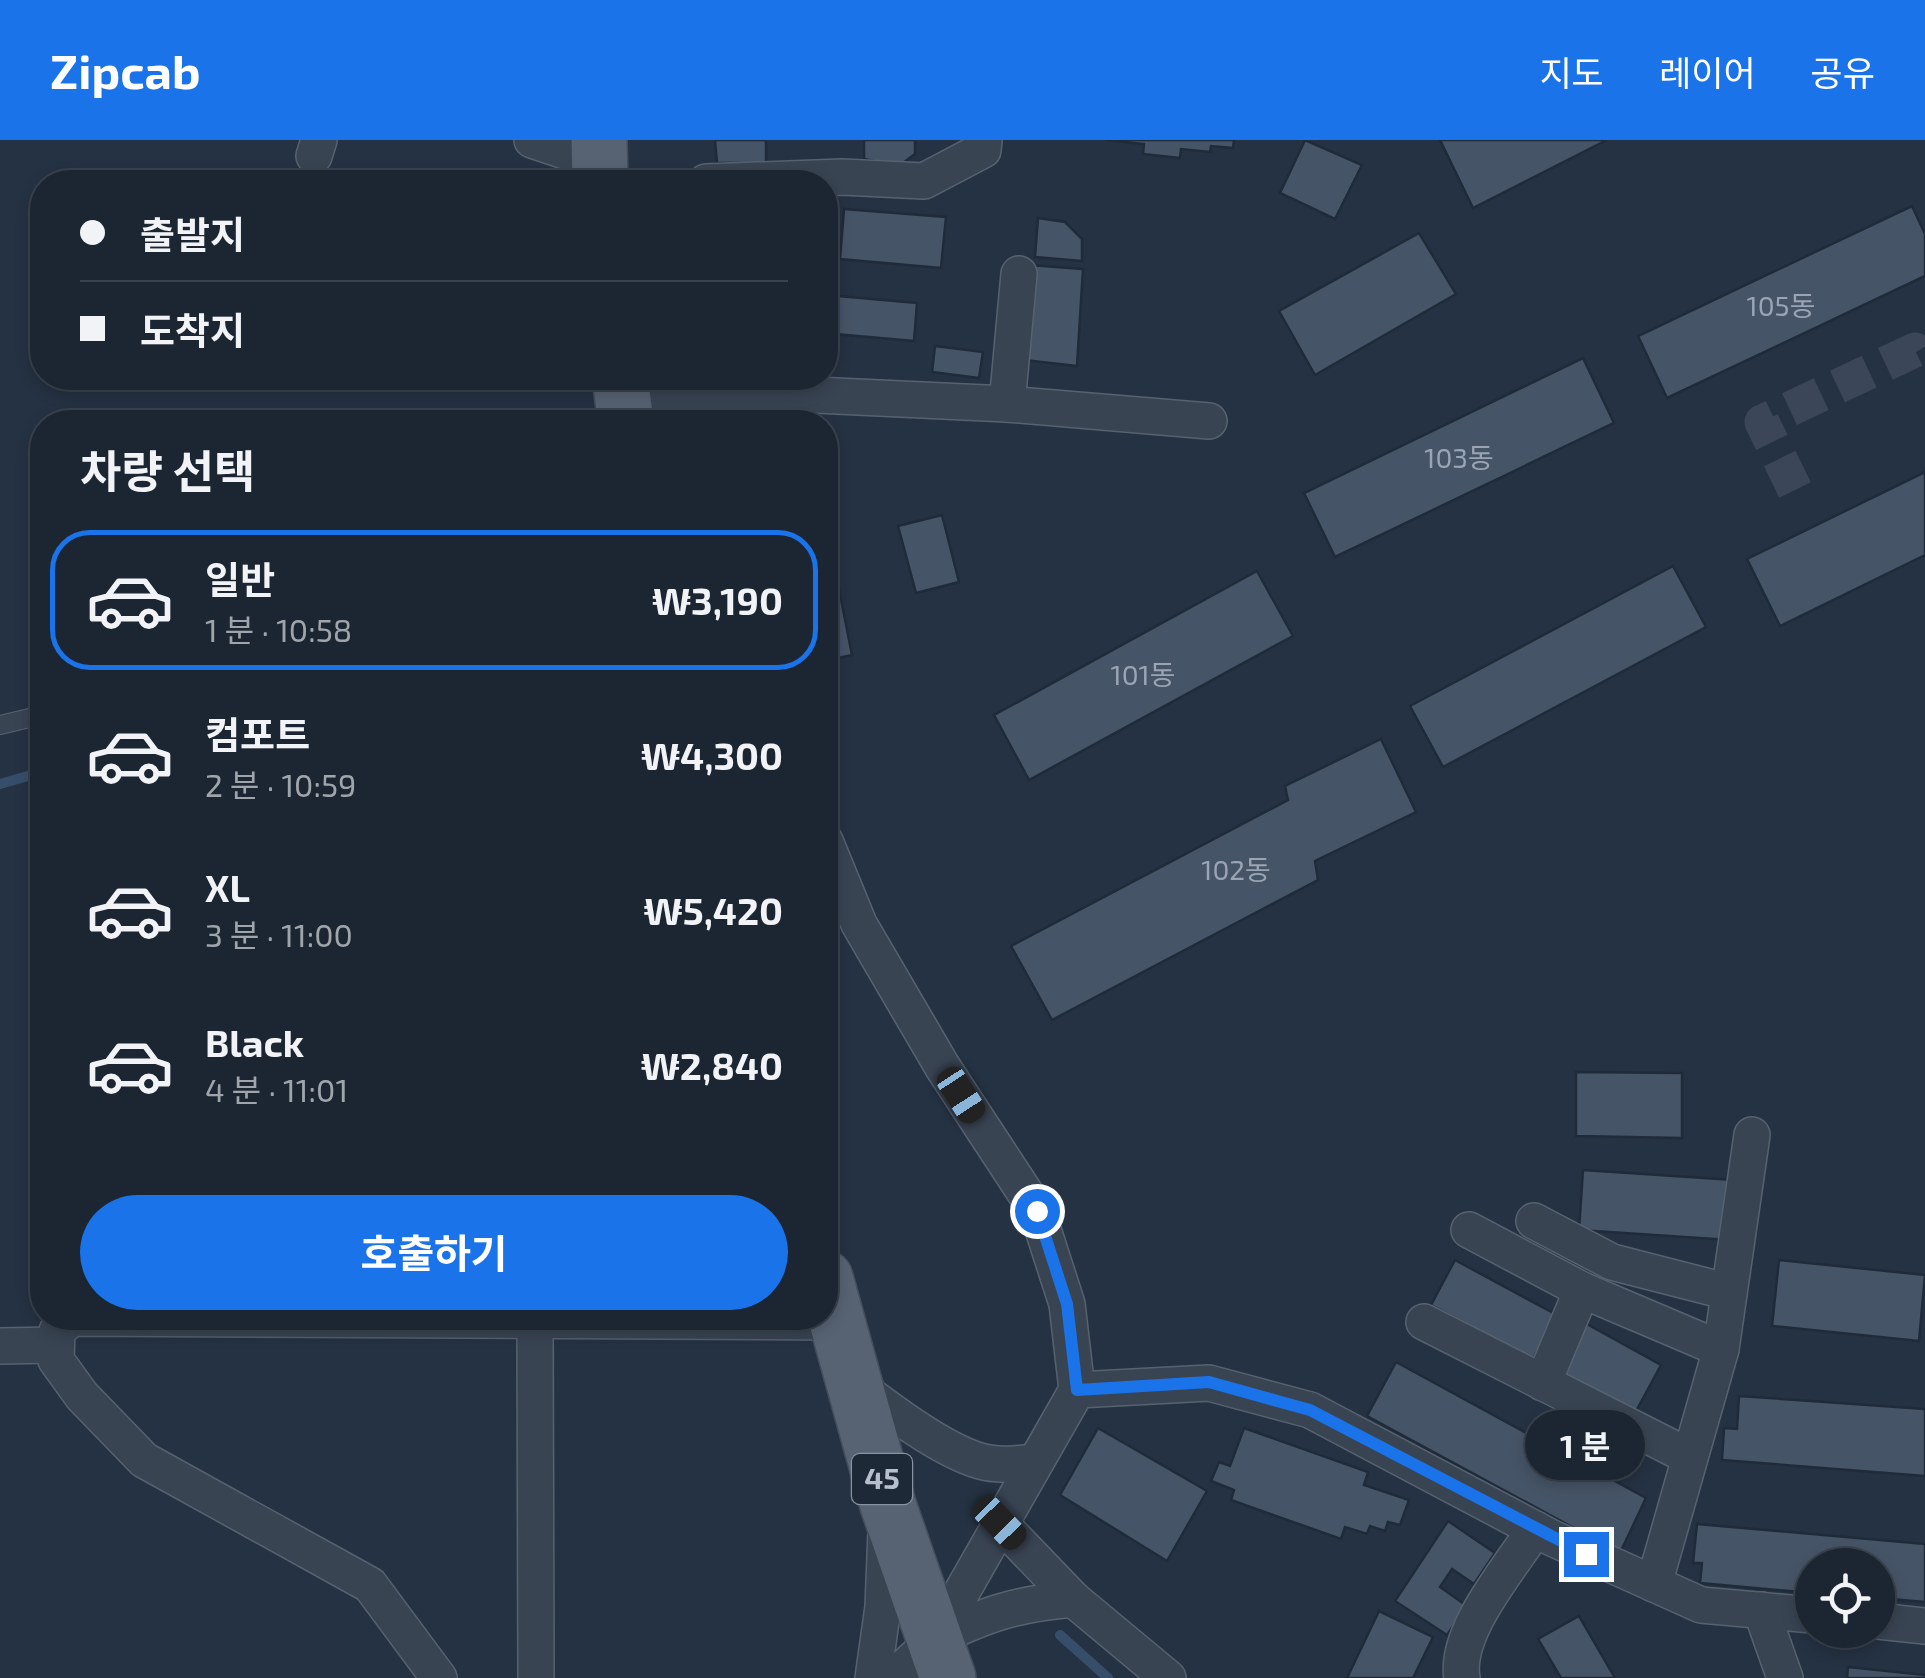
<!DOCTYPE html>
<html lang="ko">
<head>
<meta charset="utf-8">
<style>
	:root { --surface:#1c2632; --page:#252e3a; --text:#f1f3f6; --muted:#a0a5ac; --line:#3a434d; --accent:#1a73e8 }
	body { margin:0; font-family:"Exo 2","Noto Sans KR",sans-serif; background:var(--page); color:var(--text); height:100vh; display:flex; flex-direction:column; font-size:38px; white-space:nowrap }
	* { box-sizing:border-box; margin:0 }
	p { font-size:32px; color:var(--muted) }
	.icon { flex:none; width:55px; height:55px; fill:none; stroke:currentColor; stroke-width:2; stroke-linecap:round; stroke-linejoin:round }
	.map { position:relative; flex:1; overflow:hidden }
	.side { position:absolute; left:30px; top:270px; width:808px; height:920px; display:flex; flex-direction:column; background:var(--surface); border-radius:40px; box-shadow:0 5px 15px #0003,0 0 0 2px var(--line) }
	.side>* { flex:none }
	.banner { position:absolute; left:30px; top:30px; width:808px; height:220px; border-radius:40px; box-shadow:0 5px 15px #0003,0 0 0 2px var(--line); display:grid; align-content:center; height:220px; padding:0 50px; background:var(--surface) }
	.controls { position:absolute; left:1795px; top:1408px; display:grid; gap:20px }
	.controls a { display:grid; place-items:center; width:100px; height:100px; border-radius:50%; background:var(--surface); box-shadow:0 5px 15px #0003,0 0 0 2px var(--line); font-size:50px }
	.end { position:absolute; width:45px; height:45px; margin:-22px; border:12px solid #1a73e8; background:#fff; box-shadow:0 0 0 5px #fff }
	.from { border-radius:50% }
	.bubble { position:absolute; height:70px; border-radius:35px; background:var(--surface); box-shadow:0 5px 15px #0003,0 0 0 2px var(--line); font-size:32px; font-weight:700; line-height:70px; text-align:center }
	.car { position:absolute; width:30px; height:60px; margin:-30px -15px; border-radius:12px; box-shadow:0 0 8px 2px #0007; background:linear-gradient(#222 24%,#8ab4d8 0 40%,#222 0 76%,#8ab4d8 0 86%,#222 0) }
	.banner b { display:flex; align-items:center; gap:35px; height:95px; font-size:38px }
	.banner b+b { border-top:2px solid var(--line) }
	.banner i { width:25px; height:25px; background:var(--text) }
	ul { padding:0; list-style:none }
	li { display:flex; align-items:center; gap:30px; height:140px; margin:0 20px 15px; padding:0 30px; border:5px solid transparent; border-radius:40px }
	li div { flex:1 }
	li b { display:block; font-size:38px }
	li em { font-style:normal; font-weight:700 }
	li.on { border-color:var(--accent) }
	li>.icon { width:90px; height:90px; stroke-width:1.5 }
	h2 { padding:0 50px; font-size:45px; line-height:120px }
	.cta { display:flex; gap:20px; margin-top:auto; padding:20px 50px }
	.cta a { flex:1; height:115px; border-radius:60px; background:var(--accent); color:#fff; font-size:40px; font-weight:700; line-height:115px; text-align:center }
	header { display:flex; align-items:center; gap:60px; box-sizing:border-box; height:140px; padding:0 50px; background:var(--accent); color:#fff }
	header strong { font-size:48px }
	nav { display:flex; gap:55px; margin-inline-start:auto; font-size:35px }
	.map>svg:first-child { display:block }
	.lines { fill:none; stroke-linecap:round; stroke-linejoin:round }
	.stream { stroke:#374e6b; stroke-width:10 }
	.building { fill:#465467; stroke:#202b3a; stroke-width:2.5 }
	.street-tunnel { stroke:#3b4758; stroke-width:35; stroke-dasharray:35 18; stroke-linecap:butt }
	.lane-casing { stroke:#576270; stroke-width:20 }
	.street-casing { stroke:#576270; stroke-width:38 }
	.primary-casing { stroke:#434d5c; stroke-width:58 }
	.lane { stroke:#394453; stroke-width:18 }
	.street { stroke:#394453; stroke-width:35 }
	.primary { stroke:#576373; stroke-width:55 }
	.route { stroke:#1a73e8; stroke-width:12 }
	.labels { text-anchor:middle; stroke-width:8; stroke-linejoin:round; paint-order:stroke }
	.number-label { font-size:28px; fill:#9aa4b4 }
	.shield { fill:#1e2938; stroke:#8892a0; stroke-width:2.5 }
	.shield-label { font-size:30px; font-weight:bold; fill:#b6bfcd }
</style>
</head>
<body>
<header>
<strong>Zipcab</strong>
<nav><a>지도</a><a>레이어</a><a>공유</a></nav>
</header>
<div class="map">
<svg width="1925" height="1538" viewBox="0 0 1925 1538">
	<rect width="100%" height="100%" fill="#253243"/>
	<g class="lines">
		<g class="stream">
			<path d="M0,644L42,632"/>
			<path d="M1060,1495L1108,1538"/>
		</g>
	</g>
	<g class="building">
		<path d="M715,0H766V23H717Z"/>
		<path d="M864,0H915V14L899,26L864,19Z"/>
		<path d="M1105,0H1234L1233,8L1211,6L1210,12L1181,9L1180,18L1143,14L1144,4Z"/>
		<path d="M1305,0L1362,25L1335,79L1280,53Z"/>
		<path d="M1440,0H1607L1473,68Z"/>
		<path d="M1912,66L1925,94V136L1667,258L1638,196Z"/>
		<path d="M844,69L946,77L941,128L840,119Z"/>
		<path d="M1038,78L1065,82L1082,99V121L1035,117Z"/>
		<path d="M1419,93L1456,154L1315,235L1279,171Z"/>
		<path d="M1029,125L1083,129L1077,226L1024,220Z"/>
		<path d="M838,156L917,163L914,201L835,194Z"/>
		<path d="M935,206L983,212L979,238L932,232Z"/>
		<path d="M1583,218L1614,283L1335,417L1304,353Z"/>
		<path d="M806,273L808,282H753Z"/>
		<path d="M1925,332V415L1780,486L1747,419Z"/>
		<path d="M942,375L959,442L916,453L898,386Z"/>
		<path d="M834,424L852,515L825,521V426Z"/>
		<path d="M1673,426L1706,487L1443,627L1410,566Z"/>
		<path d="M1257,431L1293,496L1029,640L994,575Z"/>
		<path d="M1381,599L1416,672L1315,721L1318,740L1052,880L1011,806L1288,660L1285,646Z"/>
		<path d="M1576,932L1682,933V998L1576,996Z"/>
		<path d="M1583,1030L1734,1040L1730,1100L1579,1090Z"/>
		<path d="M1455,1120L1557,1175L1533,1219L1431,1165Z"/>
		<path d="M1779,1120L1925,1135L1919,1201L1772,1186Z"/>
		<path d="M1585,1183L1661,1225L1635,1273L1559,1231Z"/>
		<path d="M1396,1222L1646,1358L1620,1413L1367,1276Z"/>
		<path d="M1739,1256L1925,1269V1336L1722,1320L1724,1288L1737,1289Z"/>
		<path d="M1098,1288L1207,1351L1167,1421L1060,1355Z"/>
		<path d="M1244,1288L1368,1332L1364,1345L1409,1360L1400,1385L1388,1382L1385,1391L1370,1386L1367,1394L1345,1387L1341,1399L1231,1360L1234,1350L1211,1341L1219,1322L1230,1326Z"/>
		<path d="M1448,1381L1495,1413L1474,1444L1452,1429L1440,1447L1467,1466L1447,1495L1395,1461Z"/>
		<path d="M1697,1384L1925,1404V1462L1878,1458V1425H1812V1453L1700,1443L1702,1423H1693Z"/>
		<path d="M1379,1471L1433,1497L1413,1538H1347Z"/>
		<path d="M1579,1476L1615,1538H1561L1538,1499Z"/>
		<path d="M1848,1527L1925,1535V1538H1847Z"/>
	</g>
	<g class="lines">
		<path class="street-tunnel" d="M1795,350L1762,282L1915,210L1925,227"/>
		<g class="lane-casing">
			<path id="lane" d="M0,585L42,575"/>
		</g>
		<g class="street-casing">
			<g id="street">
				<path d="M532,0L600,23"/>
				<path d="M314,16L319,0"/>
				<path d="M706,42L842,37L924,41L983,10L984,0"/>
				<path d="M1007,264L1019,134"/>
				<path d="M623,265L750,252L1007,264L1209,281"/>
				<path d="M825,701L859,784L942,926L1037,1071L1067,1164L1077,1250L935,1499L893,1538"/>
				<path d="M1534,1081L1612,1122L1729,1152"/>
				<path d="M1469,1090L1582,1150"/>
				<path d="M535,1181L536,1538"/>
				<path d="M1424,1182L1690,1317"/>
				<path d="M0,1206L56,1205"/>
				<path d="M854,1243C886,1268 941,1310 980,1321C997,1326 1016,1324 1034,1322"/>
				<path d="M1543,1243L1582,1150L1721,1209"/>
				<path d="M1077,1250L1209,1243L1310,1270L1552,1398L1701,1465L1812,1475"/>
				<path d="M1000,1383L1073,1459L1168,1538"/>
				<path d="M1654,1444L1721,1209L1752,995"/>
				<path d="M1761,1470L1785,1538"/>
				<path d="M1878,1481L1925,1486"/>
				<path d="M935,1499C986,1474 1016,1464 1073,1459"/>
				<path d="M439,1538L370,1445L144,1320L82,1256L56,1220L57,1191L72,1178L836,1182"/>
				<path d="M873,1538L883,1467L886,1391"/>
				<path d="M1462,1538C1454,1492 1510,1428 1535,1389"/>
			</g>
		</g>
		<g class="primary-casing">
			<g id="primary">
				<path d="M599,0L600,42"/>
				<path d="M620,238L626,282"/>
				<path d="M825,1138L888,1365L948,1538"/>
			</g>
		</g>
		<use href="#lane" class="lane"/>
		<use href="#street" class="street"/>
		<use href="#primary" class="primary"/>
	</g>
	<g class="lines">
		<path class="route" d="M1037,1071L1067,1164L1077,1250L1209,1242L1310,1270L1586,1414"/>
	</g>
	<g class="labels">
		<g class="number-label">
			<text x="1781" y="176">105동</text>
			<text x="1459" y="328">103동</text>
			<text x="1143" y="545">101동</text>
			<text x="1236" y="740">102동</text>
		</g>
		<rect class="shield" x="852" y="1314" width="60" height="50" rx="8"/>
		<g class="shield-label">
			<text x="882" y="1349">45</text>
		</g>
	</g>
</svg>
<div class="controls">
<a><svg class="icon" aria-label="locate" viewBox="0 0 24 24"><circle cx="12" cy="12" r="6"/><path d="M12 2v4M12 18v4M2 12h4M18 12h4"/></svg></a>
</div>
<i class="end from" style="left:1037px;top:1071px"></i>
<i class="end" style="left:1586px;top:1414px"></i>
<div class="bubble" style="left:1525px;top:1270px;width:120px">1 분</div>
<i class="car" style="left:961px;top:955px;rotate:147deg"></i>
<i class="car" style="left:1000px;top:1383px;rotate:136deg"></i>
<div class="banner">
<b><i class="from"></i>출발지</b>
<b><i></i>도착지</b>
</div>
<section class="side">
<h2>차량 선택</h2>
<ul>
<li class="on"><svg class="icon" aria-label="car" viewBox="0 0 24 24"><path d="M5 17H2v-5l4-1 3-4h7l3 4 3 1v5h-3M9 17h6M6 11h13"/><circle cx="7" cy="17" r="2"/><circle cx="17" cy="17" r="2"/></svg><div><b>일반</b><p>1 분 · 10:58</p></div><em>₩3,190</em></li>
<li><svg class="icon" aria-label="car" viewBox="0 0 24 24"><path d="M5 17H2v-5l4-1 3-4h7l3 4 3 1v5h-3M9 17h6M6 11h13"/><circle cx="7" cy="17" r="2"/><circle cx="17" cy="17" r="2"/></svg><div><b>컴포트</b><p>2 분 · 10:59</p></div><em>₩4,300</em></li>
<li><svg class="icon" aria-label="car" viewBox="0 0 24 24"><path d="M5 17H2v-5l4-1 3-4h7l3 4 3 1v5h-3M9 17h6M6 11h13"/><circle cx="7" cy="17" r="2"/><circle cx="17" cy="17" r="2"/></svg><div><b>XL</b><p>3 분 · 11:00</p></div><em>₩5,420</em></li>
<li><svg class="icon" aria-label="car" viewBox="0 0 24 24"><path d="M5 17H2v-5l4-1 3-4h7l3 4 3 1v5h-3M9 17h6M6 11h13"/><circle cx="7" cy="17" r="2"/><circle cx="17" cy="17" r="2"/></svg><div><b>Black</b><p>4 분 · 11:01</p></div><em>₩2,840</em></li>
</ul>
<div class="cta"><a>호출하기</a></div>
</section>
</div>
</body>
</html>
